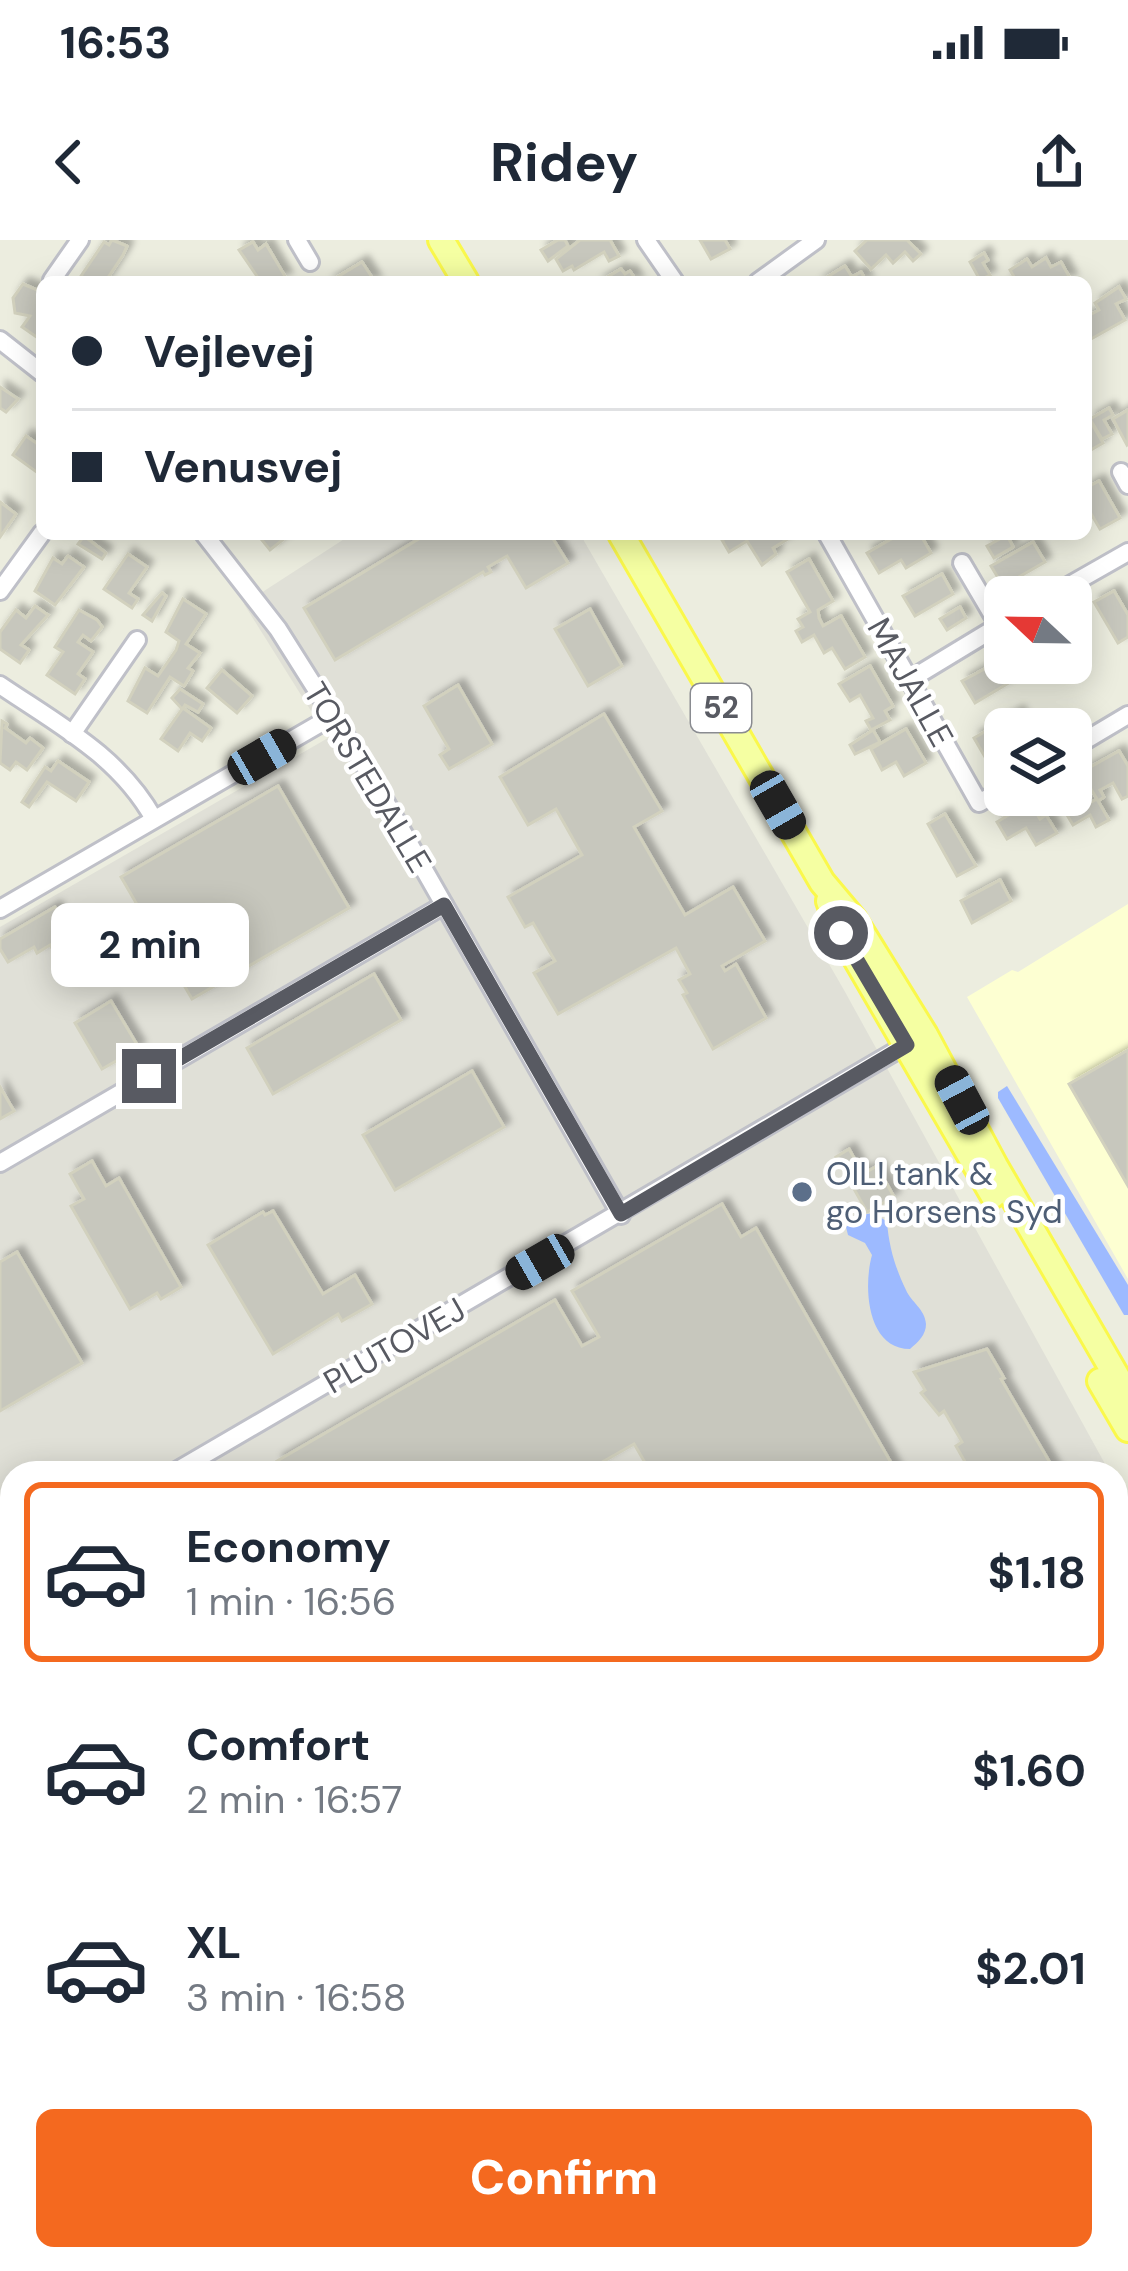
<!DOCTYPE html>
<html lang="en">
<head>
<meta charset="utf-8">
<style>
	:root { --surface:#fff; --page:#f2f2f3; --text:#1f2937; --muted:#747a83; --line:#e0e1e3; --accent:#f4691f }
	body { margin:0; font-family:"DM Sans",sans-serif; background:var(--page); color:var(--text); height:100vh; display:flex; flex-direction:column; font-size:45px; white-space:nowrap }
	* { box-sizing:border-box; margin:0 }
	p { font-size:39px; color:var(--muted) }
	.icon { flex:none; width:66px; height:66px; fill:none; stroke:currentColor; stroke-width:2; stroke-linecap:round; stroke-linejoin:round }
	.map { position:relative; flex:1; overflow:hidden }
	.side { position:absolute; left:0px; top:1221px; width:1128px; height:810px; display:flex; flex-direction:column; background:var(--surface); border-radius:36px 36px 0 0; box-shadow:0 6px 30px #0003 }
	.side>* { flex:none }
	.banner { position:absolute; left:36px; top:36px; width:1056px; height:264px; border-radius:18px; box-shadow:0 6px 30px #0003; display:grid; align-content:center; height:264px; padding:0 36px; background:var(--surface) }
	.needle { width:78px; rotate:292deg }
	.fabs { position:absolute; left:984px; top:336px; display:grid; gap:24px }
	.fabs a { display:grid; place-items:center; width:108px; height:108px; border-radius:18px; background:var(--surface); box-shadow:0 6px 30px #0003; font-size:60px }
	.end { position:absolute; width:54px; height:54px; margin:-27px; border:15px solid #585a62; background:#fff; box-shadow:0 0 0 6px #fff }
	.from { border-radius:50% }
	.bubble { position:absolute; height:84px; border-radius:18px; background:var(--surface); box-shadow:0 6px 30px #0003; font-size:39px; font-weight:700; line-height:84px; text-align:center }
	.car { position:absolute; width:36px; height:72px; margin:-36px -18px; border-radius:15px; box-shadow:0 0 9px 3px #0007; background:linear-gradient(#222 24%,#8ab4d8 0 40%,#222 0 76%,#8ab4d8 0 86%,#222 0) }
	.banner b { display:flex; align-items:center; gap:42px; height:114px; font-size:45px }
	.banner b+b { border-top:3px solid var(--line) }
	.banner i { width:30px; height:30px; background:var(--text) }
	ul { padding:21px 0 0; list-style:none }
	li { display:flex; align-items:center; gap:36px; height:180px; margin:0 24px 18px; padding:0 12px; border:6px solid transparent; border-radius:18px }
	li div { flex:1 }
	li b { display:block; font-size:45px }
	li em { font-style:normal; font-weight:700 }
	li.on { border-color:var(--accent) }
	li>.icon { width:108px; height:108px; stroke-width:1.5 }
	.primary-button { display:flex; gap:24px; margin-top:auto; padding:24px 36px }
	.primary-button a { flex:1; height:138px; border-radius:18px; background:var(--accent); color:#fff; font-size:48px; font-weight:700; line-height:138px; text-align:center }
	.status { display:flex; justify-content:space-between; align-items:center; height:84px; padding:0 60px; background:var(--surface); direction:ltr }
	.status svg { height:33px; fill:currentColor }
	header { display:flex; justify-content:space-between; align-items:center; height:156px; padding:0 36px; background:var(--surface); font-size:54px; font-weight:700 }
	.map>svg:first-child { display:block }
	.commercial { fill:#fdffd2 }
	.industrial { fill:#e0e0d7 }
	.water { fill:#9dbaff }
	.building { fill:#c7c7bd; stroke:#d2d1be; stroke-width:3; filter:url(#shadow) }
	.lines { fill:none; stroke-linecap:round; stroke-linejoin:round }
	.street-casing { stroke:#bfc0c8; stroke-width:22 }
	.primary-casing { stroke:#faf84b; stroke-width:30 }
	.highway-casing { stroke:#ece200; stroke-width:36 }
	.street { stroke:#fff; stroke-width:16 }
	.primary { stroke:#f5ffa2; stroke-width:24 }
	.highway { stroke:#fdff84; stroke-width:30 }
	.route { stroke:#585a62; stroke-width:15 }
	.service-dot { fill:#5c6f8a; stroke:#fff; stroke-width:4.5 }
	.labels { text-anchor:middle; stroke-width:9; stroke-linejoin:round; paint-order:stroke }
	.shield { fill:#fff; stroke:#8a8c91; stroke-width:3 }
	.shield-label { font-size:30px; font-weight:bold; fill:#585a62 }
	.street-label { font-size:33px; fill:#585a62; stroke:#fff }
	.service-label { font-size:33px; fill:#4e5e75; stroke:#fff; text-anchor:start }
</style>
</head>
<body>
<div class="status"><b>16:53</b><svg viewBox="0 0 49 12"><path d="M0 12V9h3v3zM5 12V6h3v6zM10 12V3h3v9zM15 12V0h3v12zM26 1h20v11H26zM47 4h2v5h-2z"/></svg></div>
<header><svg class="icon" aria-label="back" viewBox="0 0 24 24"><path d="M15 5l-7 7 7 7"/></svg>Ridey<svg class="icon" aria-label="share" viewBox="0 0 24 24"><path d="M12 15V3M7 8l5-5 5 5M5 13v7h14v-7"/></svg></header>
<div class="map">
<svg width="1128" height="2031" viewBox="0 0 1128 2031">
	<defs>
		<filter id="shadow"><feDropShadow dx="6" dy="-6" stdDeviation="3" flood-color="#0004"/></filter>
	</defs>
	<rect width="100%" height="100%" fill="#eceddf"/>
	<path class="commercial" d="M1128,664V1039L967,757L1012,730L1018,732Z"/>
	<g class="industrial">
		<path d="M352,294H580L844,750L1110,1233H12V2019H229L214,2030L188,2027L150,2031H0V687L328,498L244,364Z"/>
		<path d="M1116,1244L1128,1266V1408L1116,1415Z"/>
		<path d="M1128,1505V2031H373L383,2019H1116V1511Z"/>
	</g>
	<g class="water">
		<path d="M1007,846L1128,1045V1075H1124L998,858V852Z"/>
		<path d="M875,973L887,982C889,1007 895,1027 906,1050C911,1062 925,1069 926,1084C926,1095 918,1102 910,1109C867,1109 863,1047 872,1015L865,1003L848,995L846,987L858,975Z"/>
	</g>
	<g class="building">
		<path d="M112,0L127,6L123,15L105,42H91L81,36L104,2L109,5Z"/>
		<path d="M558,0H565L568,6L548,21L541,10Z"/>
		<path d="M580,0H610L619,16L609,21L604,12L574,30L572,26L563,31L556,19Z"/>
		<path d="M700,0H725L730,9L711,19Z"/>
		<path d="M867,0H907L921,14L913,21L905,12L893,23L886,15L871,29L855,11Z"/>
		<path d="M253,2L258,10L266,4L286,38L261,42L239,10Z"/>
		<path d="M984,13L988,20L983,23L990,35L980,40L970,22Z"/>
		<path d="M1046,18L1051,27L1061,22L1071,40L1005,42L1014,37L1010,30L1027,19L1032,27Z"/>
		<path d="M362,22L375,42H329Z"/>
		<path d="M845,26L852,37L861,32L867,42H819Z"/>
		<path d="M621,29L625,34L630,31L637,42H599Z"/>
		<path d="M23,44L42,52V93L38,98L22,87L30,76L15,73L13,58Z"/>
		<path d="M1119,47L1126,59L1116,64L1125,80L1091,99L1086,77L1099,70L1095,63Z"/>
		<path d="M0,147L18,159L6,172L0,168Z"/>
		<path d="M1109,168L1113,175L1104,180L1112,194L1102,199L1090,179Z"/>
		<path d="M1128,170V204L1127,205L1113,179Z"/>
		<path d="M1092,184L1103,203L1089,211L1086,188Z"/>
		<path d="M26,196L42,207V228L38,233L13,215Z"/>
		<path d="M1099,241L1120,278L1100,289L1090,272L1086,274V248Z"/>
		<path d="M0,262L16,274L0,297Z"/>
		<path d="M257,294H290L270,310Z"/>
		<path d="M427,294H550L568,323L526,348L507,316L488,327L491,332L485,335L483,332L335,420L304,368Z"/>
		<path d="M733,294H790L791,297L773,308L776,314L762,325L747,301L729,312L722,300Z"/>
		<path d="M900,294H920L931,313L906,328L901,320L879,333L867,313Z"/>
		<path d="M1007,295L1013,307L994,318L987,306Z"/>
		<path d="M84,296L106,313L102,319L78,304Z"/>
		<path d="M1033,302L1045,322L1003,346L991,326Z"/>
		<path d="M128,314L147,327L129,353L138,359L132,368L104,349Z"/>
		<path d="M68,316L84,327L55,365L35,351L53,318L62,324Z"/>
		<path d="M809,319L833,361L818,370L819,378L823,386L841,376L865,417L845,429L832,408L824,413L814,395L802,402L796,391L803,387L798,379L810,372L787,332Z"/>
		<path d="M942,334L953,354L915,376L903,356Z"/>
		<path d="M1114,351L1128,375V397L1118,403L1094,362Z"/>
		<path d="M162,353L166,356L152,381L143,375Z"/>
		<path d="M183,359L206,374L186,404L200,413L188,428L193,431L184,446L170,437L147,473L128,461L145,428L158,436L176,410L179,401L166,392Z"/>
		<path d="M35,366L48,375L21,405L29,410L20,423L0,409V392L16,370L26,378Z"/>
		<path d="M960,367L966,378L947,390L940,379Z"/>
		<path d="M590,369L622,426L588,446L555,389Z"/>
		<path d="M79,370L97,380L102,387L91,401L83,395L78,402L93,412L78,434L85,439L75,454L47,435L63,412L55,407Z"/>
		<path d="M1005,418V423L1029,425L1020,430L1017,425L1006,431L1012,441L975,463L962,441Z"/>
		<path d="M870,426L893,466L885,471L890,480L871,490L866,481L873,478L860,455L850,461L839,444Z"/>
		<path d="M222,430L252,456L237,473L207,448Z"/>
		<path d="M458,445L492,504L449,529L440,515L449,509L424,466Z"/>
		<path d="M180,449L203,464L198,472L185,465L183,468L211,488L202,501L190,493L178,511L161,499L182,469L172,458Z"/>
		<path d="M1018,472L1028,489H1005V505L985,517L974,498Z"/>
		<path d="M604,474L662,571L634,587L685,675L733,647L765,701L722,726L725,731L736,724L766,778L713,809L683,755L687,753L679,740L690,734L676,708L558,774L534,733L555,721L533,683L525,687L508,657L582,615L556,569L528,585L500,537Z"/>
		<path d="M2,481L7,484L5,488L26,503L30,498L43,508L27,530L16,522L10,530L0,523Z"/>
		<path d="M906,489L926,523L904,536L896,522L882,530L871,509Z"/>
		<path d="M873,490L880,502L855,514L850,505Z"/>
		<path d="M1119,511L1128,526V556L1122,559L1113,543L1100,550L1104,557L1098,561L1109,580L1096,587L1090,575L1073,585L1055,555H1071V538L1086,565L1097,559L1086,541L1090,538L1085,530Z"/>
		<path d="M58,521L89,542L76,561L47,542L29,567L22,562L45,527L51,531Z"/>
		<path d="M278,546L349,668L192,759L121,637Z"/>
		<path d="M1030,562L1040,579L1046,575L1057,593L1036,605L1026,588L1007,599L997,582Z"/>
		<path d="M945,574L976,626L957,636L928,584Z"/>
		<path d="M1000,640L1011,661L972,683L961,661Z"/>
		<path d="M55,667L76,701L55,713L50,705L37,713L34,707L8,722L0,709V699Z"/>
		<path d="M374,734L401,780L273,854L247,808Z"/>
		<path d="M111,761L139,808L102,829L75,783Z"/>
		<path d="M1128,810V946L1069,844Z"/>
		<path d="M472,831L504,887L395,950L363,895Z"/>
		<path d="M0,847L14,871L0,879Z"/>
		<path d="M849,909L863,934L877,926L894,957L867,972L836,917Z"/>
		<path d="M92,921L106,946L119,938L181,1047L161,1059L157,1053L130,1069L71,966L84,959L70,934Z"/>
		<path d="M722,964L741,997L756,988L897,1233H651L634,1204L583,1233H283L277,1221L555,1060L582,1106L599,1097L572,1051Z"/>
		<path d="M273,971L323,1054L355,1035L372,1064L342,1081L338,1074L273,1114L208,1005L263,972L265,975Z"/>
		<path d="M17,1012L82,1123L0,1171V1022Z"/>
		<path d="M987,1109L1004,1138L1001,1139L1056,1233H980L974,1223L968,1227L956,1206L962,1202L944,1171L939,1175L921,1153L925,1150L914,1132Z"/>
		<path d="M12,1449V1629L0,1636V1456Z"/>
		<path d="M12,1688V1759L4,1762L0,1754V1695Z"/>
		<path d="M482,2019H551L534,2031H490Z"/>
		<path d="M731,2019H796L803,2031H714Z"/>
		<path d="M902,2019H953L955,2022L939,2031H909Z"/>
	</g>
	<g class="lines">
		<g class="street-casing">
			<g id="street">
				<path d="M297,0L310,22"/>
				<path d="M646,0L675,42"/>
				<path d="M52,40L80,0"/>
				<path d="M758,42L816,0"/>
				<path d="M0,100L42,133"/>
				<path d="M1121,232L1128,245"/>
				<path d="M204,294L278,389L369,533L621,975"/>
				<path d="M827,294L979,563L1005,548"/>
				<path d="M962,323L999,386"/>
				<path d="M0,351L42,293"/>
				<path d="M1049,357L1128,312"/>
				<path d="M911,439L1005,382"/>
				<path d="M0,445C59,485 119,516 154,579"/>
				<path d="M1064,485L1066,489"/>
				<path d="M72,494L137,400"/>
				<path d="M1071,509L1128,475"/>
				<path d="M0,669L333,476"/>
				<path d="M0,923L444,665"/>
				<path d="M173,1233L913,801"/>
				<path d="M0,1332L12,1325"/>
				<path d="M0,1936L12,1946"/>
				<path d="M1116,1943L1128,1931"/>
				<path d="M90,2019L101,2031"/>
				<path d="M106,2019L125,2031"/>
				<path d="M1034,2031L1044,2019"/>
			</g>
		</g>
		<g class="primary-casing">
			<g id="primary">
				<path d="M441,0L466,42"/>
				<path d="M621,294L822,642L854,680L925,795L995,926L1128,1156"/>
				<path d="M829,661L841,693L993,955"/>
				<path d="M1100,1141L1128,1189"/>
			</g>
		</g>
		<g class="highway-casing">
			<g id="highway">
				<path d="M1116,1472L1128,1465"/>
				<path d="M251,2031L269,2019"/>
			</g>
		</g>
		<use href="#street" class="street"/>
		<use href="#primary" class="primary"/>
		<use href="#highway" class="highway"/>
	</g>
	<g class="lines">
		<path class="route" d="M149,836L444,665L621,974L907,805L841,693"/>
	</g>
	<circle class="service-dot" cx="802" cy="952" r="12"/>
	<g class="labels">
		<rect class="shield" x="691" y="444" width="60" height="48" rx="9"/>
		<g class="shield-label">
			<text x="721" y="478">52</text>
		</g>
		<g class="street-label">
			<text transform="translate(911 442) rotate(61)" y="12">MAJALLE</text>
			<text transform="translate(368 537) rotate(59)" y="12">TORSTEDALLE</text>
			<text transform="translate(394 1105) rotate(-30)" y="12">PLUTOVEJ</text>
		</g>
		<g class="service-label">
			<text x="826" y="945">OIL! tank &amp;<tspan x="826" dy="38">go Horsens Syd</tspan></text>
		</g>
	</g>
</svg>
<div class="fabs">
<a><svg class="needle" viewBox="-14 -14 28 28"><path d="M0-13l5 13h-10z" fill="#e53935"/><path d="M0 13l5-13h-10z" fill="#747a83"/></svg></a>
<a><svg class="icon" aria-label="layers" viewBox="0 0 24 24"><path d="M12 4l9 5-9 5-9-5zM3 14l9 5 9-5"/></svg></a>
</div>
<i class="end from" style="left:841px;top:693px"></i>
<i class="end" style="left:149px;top:836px"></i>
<div class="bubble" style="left:51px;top:663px;width:198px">2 min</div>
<i class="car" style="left:262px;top:517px;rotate:60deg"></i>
<i class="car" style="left:778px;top:565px;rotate:150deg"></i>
<i class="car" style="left:962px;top:860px;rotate:332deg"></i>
<i class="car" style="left:540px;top:1022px;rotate:240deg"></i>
<div class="banner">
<b><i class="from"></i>Vejlevej</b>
<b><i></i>Venusvej</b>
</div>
<section class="side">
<ul>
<li class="on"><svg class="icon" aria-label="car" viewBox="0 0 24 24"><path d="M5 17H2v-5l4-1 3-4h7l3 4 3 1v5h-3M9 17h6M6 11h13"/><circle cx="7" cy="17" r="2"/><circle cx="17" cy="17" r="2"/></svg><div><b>Economy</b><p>1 min · 16:56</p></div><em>$1.18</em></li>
<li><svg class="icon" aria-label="car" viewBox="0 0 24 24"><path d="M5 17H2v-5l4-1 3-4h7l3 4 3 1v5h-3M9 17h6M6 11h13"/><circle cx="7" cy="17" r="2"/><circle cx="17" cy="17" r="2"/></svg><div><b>Comfort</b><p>2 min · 16:57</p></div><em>$1.60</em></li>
<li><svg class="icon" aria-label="car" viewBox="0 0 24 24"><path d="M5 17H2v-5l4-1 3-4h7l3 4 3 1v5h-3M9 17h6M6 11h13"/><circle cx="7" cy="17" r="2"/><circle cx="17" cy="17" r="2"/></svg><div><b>XL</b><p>3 min · 16:58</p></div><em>$2.01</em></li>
</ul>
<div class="primary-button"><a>Confirm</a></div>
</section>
</div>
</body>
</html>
